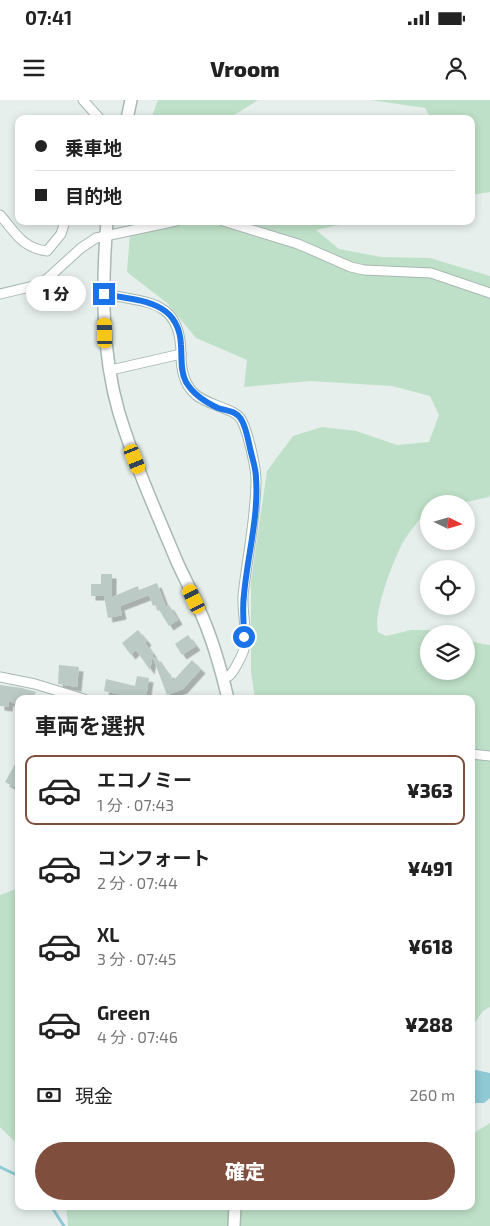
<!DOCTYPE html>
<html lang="ja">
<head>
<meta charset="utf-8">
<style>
	:root { --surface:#fff; --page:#f2f2f2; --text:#222; --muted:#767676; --line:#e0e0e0; --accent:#804e3d }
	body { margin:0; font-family:"Exo 2","Noto Sans JP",sans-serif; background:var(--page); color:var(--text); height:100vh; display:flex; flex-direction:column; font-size:19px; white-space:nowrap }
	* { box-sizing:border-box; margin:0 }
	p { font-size:16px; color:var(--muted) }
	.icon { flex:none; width:28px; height:28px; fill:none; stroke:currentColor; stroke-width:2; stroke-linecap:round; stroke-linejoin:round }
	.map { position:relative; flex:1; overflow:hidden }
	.side { position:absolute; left:15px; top:595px; width:460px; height:515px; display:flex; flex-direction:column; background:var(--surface); border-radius:10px; box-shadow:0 2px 8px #0003 }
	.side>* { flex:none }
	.guide { position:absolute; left:15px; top:15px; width:460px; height:110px; border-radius:10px; box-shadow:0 2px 8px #0003; display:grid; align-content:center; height:110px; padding:0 20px; background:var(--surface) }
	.needle { width:32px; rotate:95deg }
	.buttons { position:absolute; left:420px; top:395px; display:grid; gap:10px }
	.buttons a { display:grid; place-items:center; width:55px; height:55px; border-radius:50%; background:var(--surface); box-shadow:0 2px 8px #0003; font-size:25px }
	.end { position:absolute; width:22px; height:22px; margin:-11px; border:6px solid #1a73e8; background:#fff; box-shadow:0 0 0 2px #fff }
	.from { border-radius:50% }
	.bubble { position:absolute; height:35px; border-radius:18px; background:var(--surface); box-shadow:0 2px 8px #0003; font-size:16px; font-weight:800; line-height:35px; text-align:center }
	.car { position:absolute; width:15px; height:30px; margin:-15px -8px; border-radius:6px; box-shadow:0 0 4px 1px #0007; background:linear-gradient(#f5c518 24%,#345 0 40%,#f5c518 0 76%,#345 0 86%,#f5c518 0) }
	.guide b { display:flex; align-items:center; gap:18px; height:48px; font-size:19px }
	.guide b+b { border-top:1px solid var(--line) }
	.guide i { width:12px; height:12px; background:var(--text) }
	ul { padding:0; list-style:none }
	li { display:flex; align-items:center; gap:15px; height:70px; margin:0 10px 8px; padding:0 10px; border:2px solid transparent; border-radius:10px }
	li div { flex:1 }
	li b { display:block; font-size:19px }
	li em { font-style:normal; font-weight:800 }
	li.current { border-color:var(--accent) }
	li>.icon { width:45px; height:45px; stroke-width:1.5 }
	h2 { padding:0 20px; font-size:22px; line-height:60px }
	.pay { display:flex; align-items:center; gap:12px; height:55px; padding:0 20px; font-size:19px }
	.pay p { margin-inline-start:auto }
	.cta { display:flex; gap:10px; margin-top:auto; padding:10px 20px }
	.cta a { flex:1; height:58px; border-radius:30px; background:var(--accent); color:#fff; font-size:20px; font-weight:800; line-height:58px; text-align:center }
	.status { display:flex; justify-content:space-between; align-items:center; height:35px; padding:0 25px; background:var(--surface); direction:ltr }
	.status svg { height:14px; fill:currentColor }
	header { display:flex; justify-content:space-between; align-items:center; height:65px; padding:0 20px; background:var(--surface); font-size:22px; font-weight:800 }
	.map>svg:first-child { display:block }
	.green { fill:#bfe0c8 }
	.water { fill:#8ec9d4 }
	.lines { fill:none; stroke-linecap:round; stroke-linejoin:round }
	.stream { stroke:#8ec9d4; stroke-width:3 }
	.building { fill:#bbcac4; filter:url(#shadow) }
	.minor-casing { stroke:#a8b8b2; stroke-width:11 }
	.tertiary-casing { stroke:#a8b8b2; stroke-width:14 }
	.minor { stroke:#fff; stroke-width:9 }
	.tertiary { stroke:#fff; stroke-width:11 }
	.route { stroke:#1a73e8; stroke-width:6 }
</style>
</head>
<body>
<div class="status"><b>07:41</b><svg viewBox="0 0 49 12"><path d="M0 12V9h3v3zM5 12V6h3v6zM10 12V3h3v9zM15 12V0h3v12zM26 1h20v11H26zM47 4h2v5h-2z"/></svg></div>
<header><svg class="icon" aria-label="menu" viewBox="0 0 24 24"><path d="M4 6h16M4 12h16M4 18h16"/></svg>Vroom<svg class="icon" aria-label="person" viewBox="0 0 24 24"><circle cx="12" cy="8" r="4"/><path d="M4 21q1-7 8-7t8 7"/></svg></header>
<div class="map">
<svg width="490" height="1126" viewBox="0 0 490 1126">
	<defs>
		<filter id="shadow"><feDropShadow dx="4.5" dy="4.5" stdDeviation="0" flood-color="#0004"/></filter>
	</defs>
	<rect width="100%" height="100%" fill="#e6efeb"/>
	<g class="green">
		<path d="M158,0H258L228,19H151Z"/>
		<path d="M371,0H490V92L471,95V19H431L425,8Z"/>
		<path d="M131,121H357L316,130L339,149L381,157L430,158L490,176V395L489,397L457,404H429V410L426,411C418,422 407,434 401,446C392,465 373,512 378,532L386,536L411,530H439L454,534H429V571H466V539L482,544L490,545V907L482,912L471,929V599H255L251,572V481L267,371L293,336L322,327L356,331L397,345L429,342L439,315L430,296L392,286L310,281L244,287L247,260L196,238L167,203L127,172Z"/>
		<path d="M19,788V1046L0,1027V795Z"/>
		<path d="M490,1023V1126H68L66,1106H471V1035Z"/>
	</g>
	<path class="water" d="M471,969L490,973V998L484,1003H471Z"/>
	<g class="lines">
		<g class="stream">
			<path d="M0,1067L19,1076"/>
			<path d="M51,1106L64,1126"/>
		</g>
	</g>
	<g class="building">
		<path d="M101,474H112V497L138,486L139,490L157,483L166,507L169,505L178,520L169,526L156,505L153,506L149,495L120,506L122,515L108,518L104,496H91V484H101Z"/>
		<path d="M138,530L147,541L145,543L153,554L150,570L136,550L131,555L122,543Z"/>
		<path d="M188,535L196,546L182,555L175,544Z"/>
		<path d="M156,557L168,574L170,573L173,581L192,560L201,569L183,589L167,595L153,558Z"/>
		<path d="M59,565L79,567L77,587L58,584Z"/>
		<path d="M137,576L149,578L146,598L130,595V597L104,591L106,579L135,586Z"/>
		<path d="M0,585L22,588L36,592L32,599H19V606L9,601L8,607L0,606Z"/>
		<path d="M19,657V677L14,687L5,682Z"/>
	</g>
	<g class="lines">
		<g class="minor-casing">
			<g id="minor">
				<path d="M83,0L100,19"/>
				<path d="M0,115C15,132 22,148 47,151L61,134L65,121"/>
				<path d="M223,121L298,144L351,167L364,170L431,173L490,193"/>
				<path d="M0,194L38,185L48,178L81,148L96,138L176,121"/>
				<path d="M105,194C149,203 181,200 181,255C181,268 183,281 192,291C204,306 236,307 242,321C248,333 256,367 256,380C256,419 247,457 243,496C242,513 248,533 244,549C243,554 233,573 230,575C228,577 225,578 223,579"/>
				<path d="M111,270L181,254"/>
				<path d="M0,577L35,584L84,599"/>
				<path d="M471,654L490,656"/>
			</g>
		</g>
		<g class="tertiary-casing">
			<g id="tertiary">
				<path d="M127,19L131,0"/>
				<path d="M107,121C102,184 101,251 119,313C135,365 157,414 178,464C185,479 193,494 199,509C212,537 221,569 228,599"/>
				<path d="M234,1126L235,1106"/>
			</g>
		</g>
		<use href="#minor" class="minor"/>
		<use href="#tertiary" class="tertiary"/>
	</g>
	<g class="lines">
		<path class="route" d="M104,194C139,201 179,200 181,245C182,257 180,271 186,282C193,294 205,302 218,308C227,311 235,310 241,319C246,327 248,339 250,348C252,358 256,368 256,378C259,416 247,458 244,495C242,509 244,524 244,537"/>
	</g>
</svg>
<div class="buttons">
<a><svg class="needle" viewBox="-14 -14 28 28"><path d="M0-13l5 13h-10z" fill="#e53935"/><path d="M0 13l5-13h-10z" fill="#767676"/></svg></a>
<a><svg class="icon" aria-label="locate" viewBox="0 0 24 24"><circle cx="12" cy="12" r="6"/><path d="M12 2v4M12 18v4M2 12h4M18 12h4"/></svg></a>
<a><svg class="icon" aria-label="layers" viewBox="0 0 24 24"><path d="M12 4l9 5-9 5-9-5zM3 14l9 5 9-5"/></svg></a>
</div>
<i class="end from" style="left:244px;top:537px"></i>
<i class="end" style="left:104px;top:194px"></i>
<div class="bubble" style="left:26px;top:176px;width:60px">1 分</div>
<i class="car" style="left:105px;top:233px;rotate:359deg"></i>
<i class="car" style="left:135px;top:359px;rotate:158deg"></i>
<i class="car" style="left:194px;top:499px;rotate:334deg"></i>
<div class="guide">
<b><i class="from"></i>乗車地</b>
<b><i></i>目的地</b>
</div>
<section class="side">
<h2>車両を選択</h2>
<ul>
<li class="current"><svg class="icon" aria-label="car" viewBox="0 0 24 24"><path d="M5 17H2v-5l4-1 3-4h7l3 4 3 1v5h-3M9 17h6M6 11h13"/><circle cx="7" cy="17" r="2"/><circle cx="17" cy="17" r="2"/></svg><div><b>エコノミー</b><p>1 分 · 07:43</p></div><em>¥363</em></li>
<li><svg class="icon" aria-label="car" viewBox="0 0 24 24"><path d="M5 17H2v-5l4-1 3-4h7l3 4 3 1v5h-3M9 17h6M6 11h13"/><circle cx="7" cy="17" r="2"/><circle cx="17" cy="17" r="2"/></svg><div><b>コンフォート</b><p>2 分 · 07:44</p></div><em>¥491</em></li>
<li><svg class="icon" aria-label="car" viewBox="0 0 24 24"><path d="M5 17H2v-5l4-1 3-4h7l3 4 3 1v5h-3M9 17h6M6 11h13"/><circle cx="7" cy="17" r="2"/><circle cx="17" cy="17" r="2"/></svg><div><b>XL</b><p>3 分 · 07:45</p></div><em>¥618</em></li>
<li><svg class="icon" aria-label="car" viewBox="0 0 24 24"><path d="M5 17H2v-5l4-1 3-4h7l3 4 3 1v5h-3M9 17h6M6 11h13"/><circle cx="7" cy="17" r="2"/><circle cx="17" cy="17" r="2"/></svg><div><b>Green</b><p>4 分 · 07:46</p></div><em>¥288</em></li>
</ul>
<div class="pay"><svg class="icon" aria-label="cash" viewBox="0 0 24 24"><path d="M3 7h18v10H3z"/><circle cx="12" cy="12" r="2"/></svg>現金<p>260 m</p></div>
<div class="cta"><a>確定</a></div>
</section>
</div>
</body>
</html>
